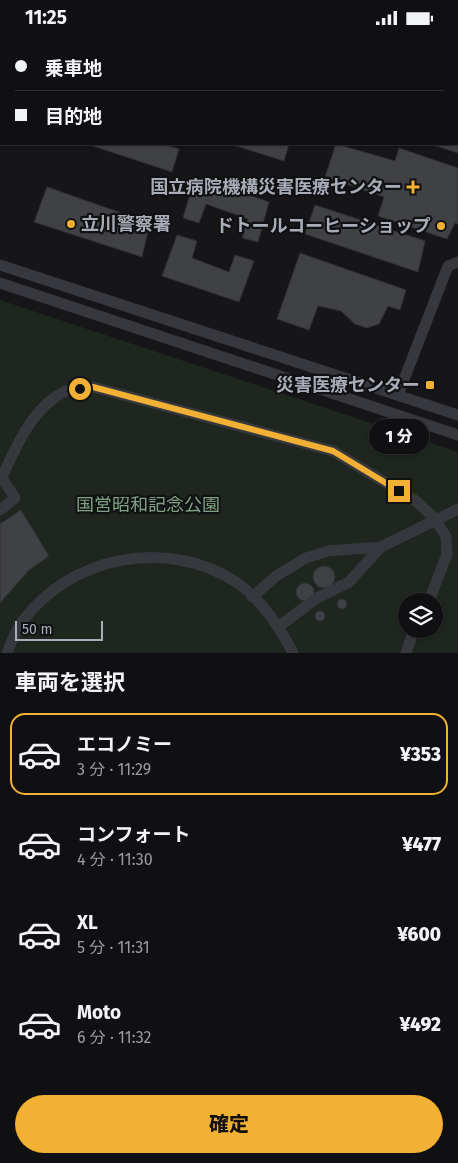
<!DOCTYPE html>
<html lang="ja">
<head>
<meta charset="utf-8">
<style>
	:root { --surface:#101012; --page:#19191b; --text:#f1f3f6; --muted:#9c9d9f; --line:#303032; --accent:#f2b134 }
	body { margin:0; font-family:"Fira Sans","Noto Sans JP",sans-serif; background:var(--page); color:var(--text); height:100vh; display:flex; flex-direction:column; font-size:19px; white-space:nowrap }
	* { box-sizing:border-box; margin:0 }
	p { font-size:16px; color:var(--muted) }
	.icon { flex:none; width:28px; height:28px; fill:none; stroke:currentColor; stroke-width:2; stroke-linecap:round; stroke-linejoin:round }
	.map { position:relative; height:618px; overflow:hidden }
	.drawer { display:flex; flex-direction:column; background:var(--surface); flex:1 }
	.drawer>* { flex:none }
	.banner { position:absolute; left:0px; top:0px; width:459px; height:110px; box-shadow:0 1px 4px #0004,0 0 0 1px var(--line); display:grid; align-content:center; height:110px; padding:0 15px; background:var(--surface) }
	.controls { position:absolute; left:398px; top:558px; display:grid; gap:10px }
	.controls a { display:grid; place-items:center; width:45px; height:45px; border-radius:50%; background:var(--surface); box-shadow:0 1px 4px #0004,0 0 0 1px var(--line); font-size:25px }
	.scale { position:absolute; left:15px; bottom:12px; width:88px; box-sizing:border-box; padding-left:5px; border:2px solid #a8adb8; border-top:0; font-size:14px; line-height:18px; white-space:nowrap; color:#a8adb8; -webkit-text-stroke:4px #111113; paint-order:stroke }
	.end { position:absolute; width:22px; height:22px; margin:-11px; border:6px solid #f2b134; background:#111; box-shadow:0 0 0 2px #111 }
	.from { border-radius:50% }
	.bubble { position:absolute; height:35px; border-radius:18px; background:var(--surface); box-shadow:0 1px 4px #0004,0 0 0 1px var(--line); font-size:16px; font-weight:800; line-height:35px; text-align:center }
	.banner b { display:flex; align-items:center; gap:18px; height:48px; font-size:19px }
	.banner b+b { border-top:1px solid var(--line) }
	.banner i { width:12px; height:12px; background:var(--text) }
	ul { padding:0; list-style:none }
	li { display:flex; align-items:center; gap:15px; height:82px; margin:0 10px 8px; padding:0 5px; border:2px solid transparent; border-radius:15px }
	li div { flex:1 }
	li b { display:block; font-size:19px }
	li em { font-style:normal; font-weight:800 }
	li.active { border-color:var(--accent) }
	li>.icon { width:45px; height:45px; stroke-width:1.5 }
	h2 { padding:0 15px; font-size:22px; line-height:60px }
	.cta { display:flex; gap:10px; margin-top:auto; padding:10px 15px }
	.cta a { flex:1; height:58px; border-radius:30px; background:var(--accent); color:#111; font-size:20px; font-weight:800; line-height:58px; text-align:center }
	.status { display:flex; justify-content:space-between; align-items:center; height:35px; padding:0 25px; background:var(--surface); direction:ltr }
	.status svg { height:14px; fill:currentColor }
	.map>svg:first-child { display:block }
	.green { fill:#1e261f; fill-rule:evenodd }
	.building { fill:#404145; stroke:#303034 }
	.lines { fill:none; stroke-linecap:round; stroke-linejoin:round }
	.minor { stroke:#37383d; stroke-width:11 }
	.major { stroke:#53555c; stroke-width:15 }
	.route { stroke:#f2b134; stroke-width:6 }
	.poi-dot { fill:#f2b134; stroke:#111113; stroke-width:2 }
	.labels { text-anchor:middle; stroke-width:4.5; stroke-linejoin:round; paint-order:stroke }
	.poi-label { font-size:18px; font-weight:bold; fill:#a8adb8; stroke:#111113; text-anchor:end }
	.park-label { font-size:18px; fill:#7fa381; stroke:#111113 }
</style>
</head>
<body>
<div class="status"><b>11:25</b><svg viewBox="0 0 49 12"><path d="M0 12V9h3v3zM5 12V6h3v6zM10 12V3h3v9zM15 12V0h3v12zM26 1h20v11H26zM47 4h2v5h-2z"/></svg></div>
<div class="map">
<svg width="458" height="618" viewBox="0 0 458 618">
	<rect width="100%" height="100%" fill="#161618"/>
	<path class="green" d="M0,265L458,417V618H0ZM406,566H434V594H406Z"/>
	<g class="building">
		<path d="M142,0H204V1Z"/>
		<path d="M458,73V118L430,109H458Z"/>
		<path d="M87,109H163L179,114L172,137Z"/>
		<path d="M230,109H289L284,126Z"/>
		<path d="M336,109L395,126L399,113L458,133V189L455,188L447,204L378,181L384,162L325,142Z"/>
		<path d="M195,142L269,167L258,207L242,203L248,184L206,169L199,188L183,183Z"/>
		<path d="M47,152L150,188L142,222L34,187Z"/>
		<path d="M315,170L425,206L418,237L305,199Z"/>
		<path d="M177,200L197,206L192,223L229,237L235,220L254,226L239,267L162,241Z"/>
		<path d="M300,218L406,255L400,275L388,271L379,289L367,293L355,289L341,276L318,271L309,295L277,284Z"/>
		<path d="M21,475L49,521L29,535L0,568V489Z"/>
		<circle cx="324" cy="542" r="11"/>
		<circle cx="305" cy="557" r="9"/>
		<circle cx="342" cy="569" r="5"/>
		<circle cx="320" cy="581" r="5"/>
	</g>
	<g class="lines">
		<g class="minor">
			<path d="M373,0L376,1"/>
			<path d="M454,1V0"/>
			<path d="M0,230L458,380"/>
			<path d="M0,248L458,400"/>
			<path d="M398,360L448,231L458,227"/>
			<path d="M0,440L15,463L0,475"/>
			<path d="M2,442C17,410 32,372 66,356C74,353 85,353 93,352L333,416L416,466L436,485L446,502L447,519L429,566"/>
			<path d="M252,562L276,541L306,523L328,516L381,512L458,474"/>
			<path d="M278,592L317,563L349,547L381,512"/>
			<path d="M7,618C11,608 15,596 22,587C70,521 167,502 236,547C260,563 280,593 293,618"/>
			<path d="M406,618L414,594"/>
		</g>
		<g class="major">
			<path d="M34,1V0"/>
			<path d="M0,102L1,98"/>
		</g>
	</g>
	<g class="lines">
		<path class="route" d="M80,354L93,352L333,416L399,456"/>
	</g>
	<g class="poi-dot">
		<path d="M410.5 144.5h5v5h5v5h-5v5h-5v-5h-5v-5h5z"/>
		<circle cx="71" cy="189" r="5"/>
		<circle cx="441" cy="191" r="5"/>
		<rect x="425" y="345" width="10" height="10" rx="2.5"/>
	</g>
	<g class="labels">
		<g class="poi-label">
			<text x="402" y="158">国立病院機構災害医療センター</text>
			<text x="81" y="195" text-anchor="start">立川警察署</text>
			<text x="431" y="197">ドトールコーヒーショップ</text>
			<text x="420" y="356">災害医療センター</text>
		</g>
		<g class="park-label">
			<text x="148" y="476">国営昭和記念公園</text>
		</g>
	</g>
</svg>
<div class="controls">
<a><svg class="icon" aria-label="layers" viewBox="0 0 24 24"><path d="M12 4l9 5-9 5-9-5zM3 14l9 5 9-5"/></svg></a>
</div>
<div class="scale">50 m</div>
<i class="end from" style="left:80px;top:354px"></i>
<i class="end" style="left:399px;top:456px"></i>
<div class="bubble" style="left:369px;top:384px;width:60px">1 分</div>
<div class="banner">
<b><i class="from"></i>乗車地</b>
<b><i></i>目的地</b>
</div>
</div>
<section class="drawer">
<h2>車両を選択</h2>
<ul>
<li class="active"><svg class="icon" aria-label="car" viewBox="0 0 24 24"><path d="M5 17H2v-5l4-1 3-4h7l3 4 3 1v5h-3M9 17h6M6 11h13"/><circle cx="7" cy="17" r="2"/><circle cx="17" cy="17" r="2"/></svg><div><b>エコノミー</b><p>3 分 · 11:29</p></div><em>¥353</em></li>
<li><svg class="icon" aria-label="car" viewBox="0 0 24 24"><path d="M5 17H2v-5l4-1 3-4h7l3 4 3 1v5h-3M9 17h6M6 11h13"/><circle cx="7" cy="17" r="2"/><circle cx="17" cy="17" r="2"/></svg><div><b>コンフォート</b><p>4 分 · 11:30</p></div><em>¥477</em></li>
<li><svg class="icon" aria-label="car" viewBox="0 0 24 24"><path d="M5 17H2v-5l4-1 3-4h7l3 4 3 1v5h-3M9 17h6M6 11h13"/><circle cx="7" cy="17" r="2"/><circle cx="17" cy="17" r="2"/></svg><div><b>XL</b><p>5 分 · 11:31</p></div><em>¥600</em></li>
<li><svg class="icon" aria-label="car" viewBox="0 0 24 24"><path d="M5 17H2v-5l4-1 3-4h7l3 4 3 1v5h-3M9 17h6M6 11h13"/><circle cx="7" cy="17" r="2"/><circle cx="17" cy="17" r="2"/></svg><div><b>Moto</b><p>6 分 · 11:32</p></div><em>¥492</em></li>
</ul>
<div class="cta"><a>確定</a></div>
</section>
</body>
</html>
